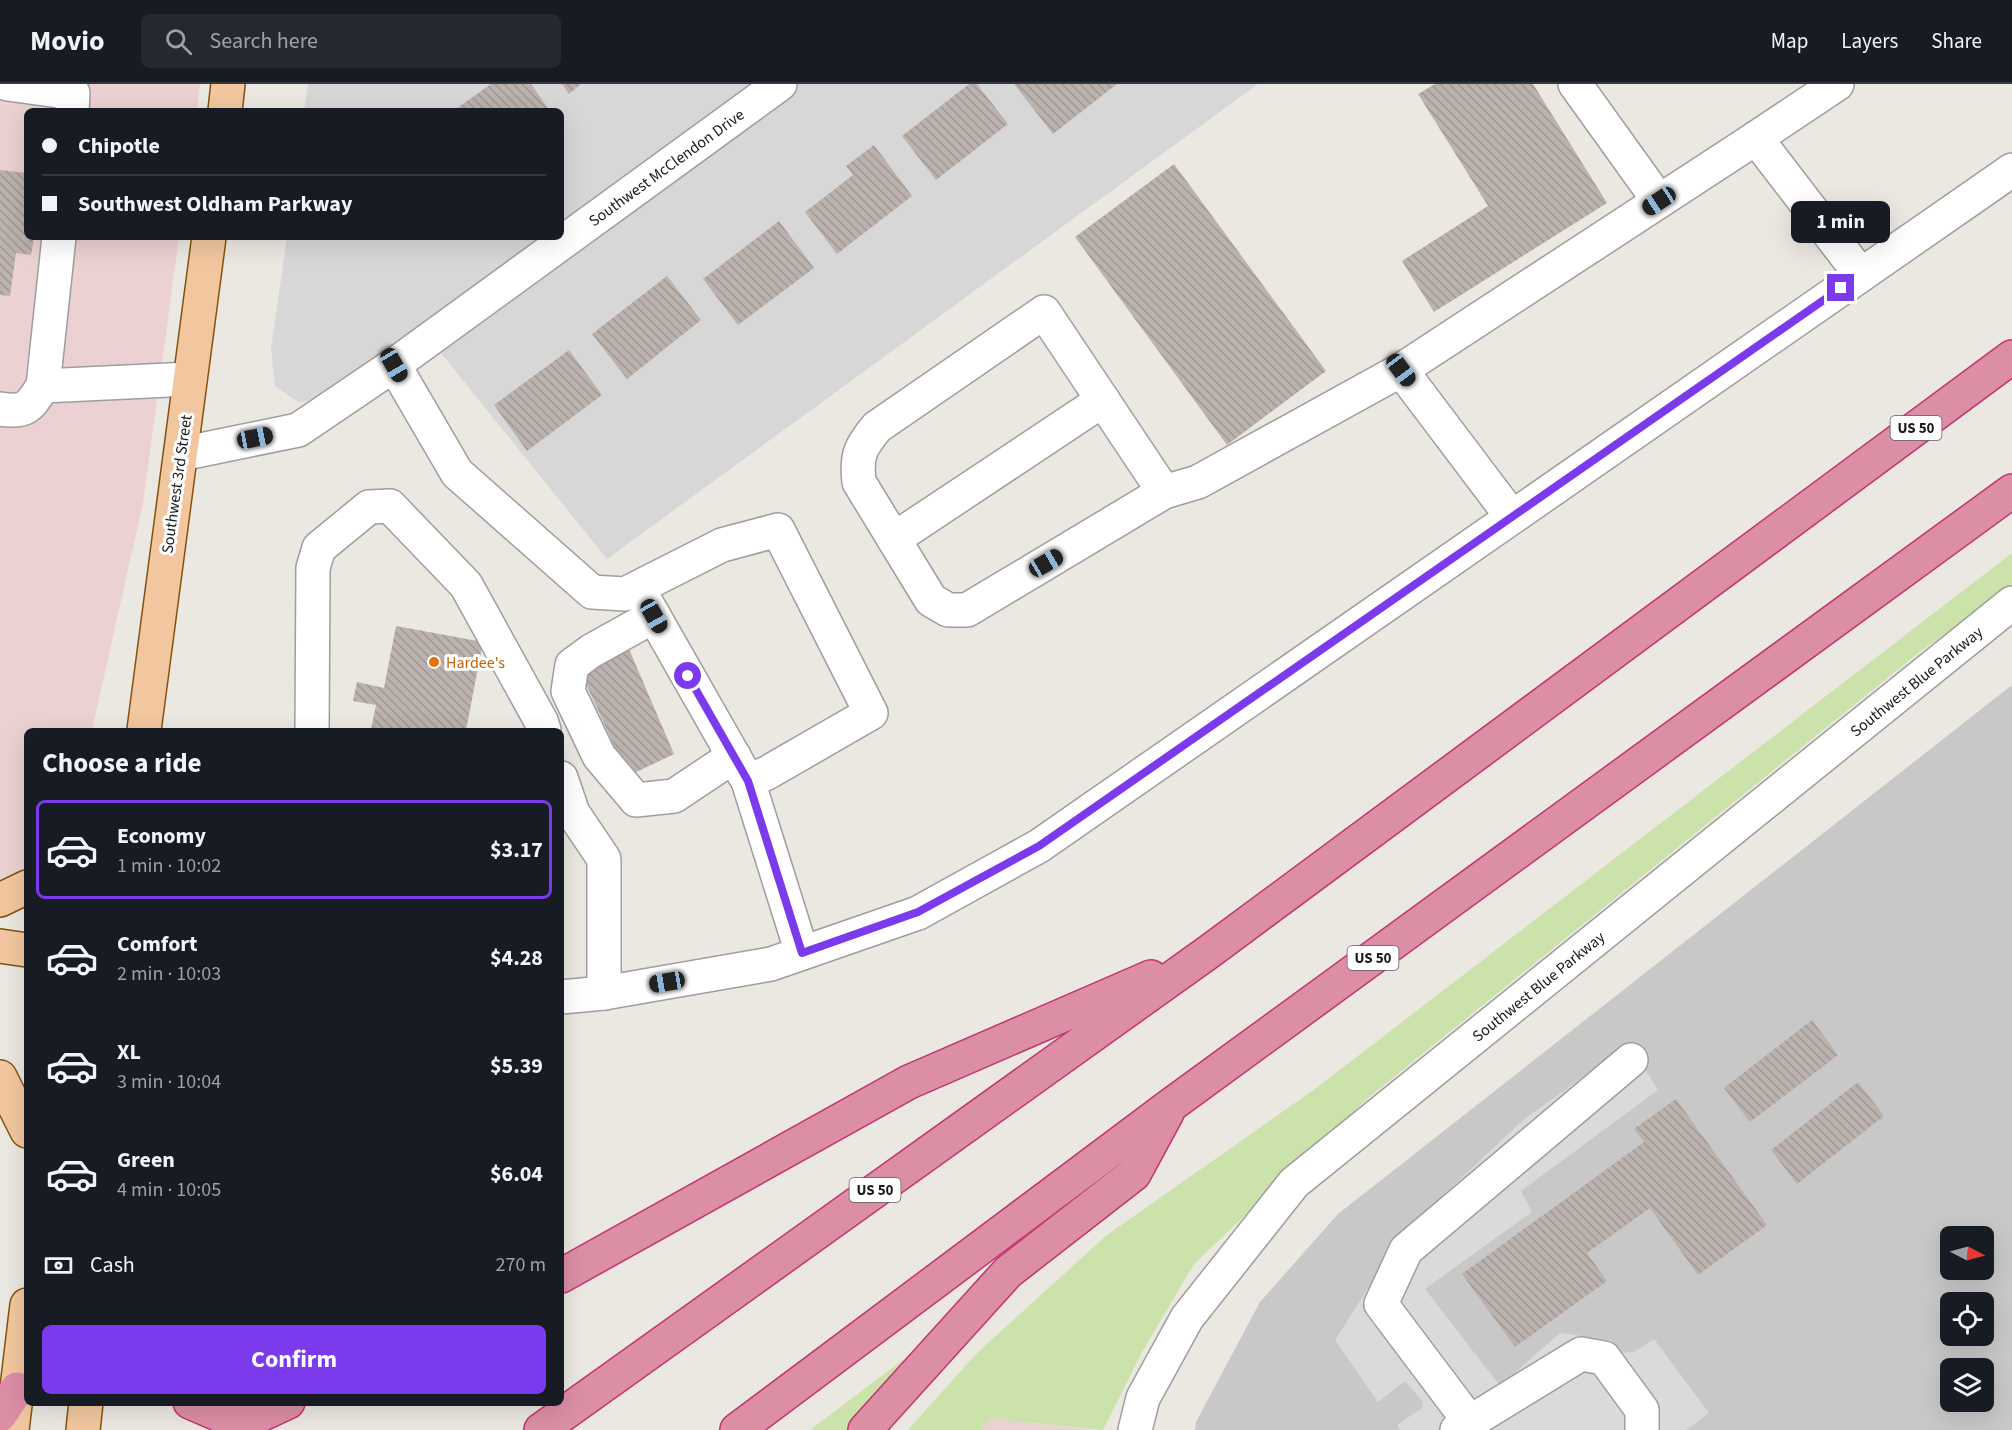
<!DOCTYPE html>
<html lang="en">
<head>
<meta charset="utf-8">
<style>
	:root { --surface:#171b24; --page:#242831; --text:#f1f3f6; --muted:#9ea1a6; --line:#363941; --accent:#7c3aed }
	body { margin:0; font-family:"Source Sans 3",sans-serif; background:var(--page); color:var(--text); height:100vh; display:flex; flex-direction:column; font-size:22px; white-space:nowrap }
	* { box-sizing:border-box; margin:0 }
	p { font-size:20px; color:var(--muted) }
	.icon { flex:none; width:33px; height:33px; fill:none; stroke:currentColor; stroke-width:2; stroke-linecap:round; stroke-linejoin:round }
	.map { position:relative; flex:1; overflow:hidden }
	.details { position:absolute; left:24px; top:644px; width:540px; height:678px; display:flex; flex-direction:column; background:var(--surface); border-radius:9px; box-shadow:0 6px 24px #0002 }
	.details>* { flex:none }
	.hud { position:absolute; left:24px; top:24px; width:540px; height:132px; border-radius:9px; box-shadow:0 6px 24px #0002; display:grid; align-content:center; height:132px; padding:0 18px; background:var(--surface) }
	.needle { width:39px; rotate:96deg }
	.buttons { position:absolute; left:1940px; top:1142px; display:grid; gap:12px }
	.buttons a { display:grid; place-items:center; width:54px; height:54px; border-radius:9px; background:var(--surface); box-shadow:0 6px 24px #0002; font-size:30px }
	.end { position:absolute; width:27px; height:27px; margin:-14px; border:8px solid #7c3aed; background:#fff; box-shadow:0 0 0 3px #fff }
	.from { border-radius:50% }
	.bubble { position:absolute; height:42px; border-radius:9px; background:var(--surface); box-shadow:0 6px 24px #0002; font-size:20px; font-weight:700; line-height:42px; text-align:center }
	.car { position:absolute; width:18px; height:36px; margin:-18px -9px; border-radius:8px; box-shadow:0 0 4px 2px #0007; background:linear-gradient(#222 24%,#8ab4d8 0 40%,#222 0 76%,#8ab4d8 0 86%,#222 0) }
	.hud b { display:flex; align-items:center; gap:21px; height:57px; font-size:22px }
	.hud b+b { border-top:2px solid var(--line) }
	.hud i { width:15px; height:15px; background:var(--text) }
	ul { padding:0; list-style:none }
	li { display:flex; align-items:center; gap:18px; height:99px; margin:0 12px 9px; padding:0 6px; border:3px solid transparent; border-radius:9px }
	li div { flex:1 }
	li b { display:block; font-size:22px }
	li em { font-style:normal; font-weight:700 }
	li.on { border-color:var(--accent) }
	li>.icon { width:54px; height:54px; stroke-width:1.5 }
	h2 { padding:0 18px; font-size:27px; line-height:72px }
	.pay { display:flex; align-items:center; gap:15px; height:66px; padding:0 18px; font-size:22px }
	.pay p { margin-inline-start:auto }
	.cta { display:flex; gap:12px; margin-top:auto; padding:12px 18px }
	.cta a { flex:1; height:69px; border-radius:9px; background:var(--accent); color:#fff; font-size:24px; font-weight:700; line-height:69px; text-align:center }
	header { display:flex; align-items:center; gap:36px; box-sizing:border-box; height:84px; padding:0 30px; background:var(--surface); border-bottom:2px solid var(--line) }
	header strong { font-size:28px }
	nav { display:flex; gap:33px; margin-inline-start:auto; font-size:21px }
	.search { width:420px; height:54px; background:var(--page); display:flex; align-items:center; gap:15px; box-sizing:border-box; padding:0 21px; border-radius:9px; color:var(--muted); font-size:22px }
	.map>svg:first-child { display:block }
	.residential { fill:#d8d7d8 }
	.commercial { fill:#ebd1d2 }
	.religious { fill:#c8c8c8; fill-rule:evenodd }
	.grass { fill:#cbe2aa }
	.parking { fill:#dadada }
	.building { fill:url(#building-back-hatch) }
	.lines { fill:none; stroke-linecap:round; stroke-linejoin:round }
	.minor-casing { stroke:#9e9e9e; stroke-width:36 }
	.major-casing { stroke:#84520d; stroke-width:36 }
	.highway-casing { stroke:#c43372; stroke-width:36 }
	.minor { stroke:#fff; stroke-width:33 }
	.major { stroke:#f2c79f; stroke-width:33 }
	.highway { stroke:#dc8ea4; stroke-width:33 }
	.route { stroke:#7c3aed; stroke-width:8 }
	.food-dot { fill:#e8710a; stroke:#fff; stroke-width:2 }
	.labels { text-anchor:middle; stroke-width:6; stroke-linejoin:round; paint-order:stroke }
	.shield { fill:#fff; stroke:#5f5f5f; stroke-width:1.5 }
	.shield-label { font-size:15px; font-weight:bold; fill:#1a1a1a }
	.street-label { font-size:16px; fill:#1a1a1a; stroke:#fff }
	.food-label { font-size:16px; fill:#c56008; stroke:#fff; text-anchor:start }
</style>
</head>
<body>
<header>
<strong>Movio</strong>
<div class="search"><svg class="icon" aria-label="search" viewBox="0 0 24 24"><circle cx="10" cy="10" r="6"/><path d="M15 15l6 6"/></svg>Search here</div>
<nav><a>Map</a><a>Layers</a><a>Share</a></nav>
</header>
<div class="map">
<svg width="2012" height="1346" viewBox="0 0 2012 1346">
	<defs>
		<pattern id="building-back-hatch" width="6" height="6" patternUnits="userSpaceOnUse" patternTransform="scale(1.5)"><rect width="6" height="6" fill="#bbb2ae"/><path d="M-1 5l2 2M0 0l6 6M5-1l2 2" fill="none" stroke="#a09895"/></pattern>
	</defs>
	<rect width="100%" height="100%" fill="#ebe7e1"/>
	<path class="residential" d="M308,0H1258L607,475L420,243L333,314L298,318L275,302L271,264L287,153H561V27H304Z"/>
	<g class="commercial">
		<path d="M0,0H200L197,27H27V153H179L143,419L92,646H27V792L0,803Z"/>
		<path d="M989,1335L1096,1346H981Z"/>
	</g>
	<path class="religious" d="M2012,601V1346H1195L1196,1338L1260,1218L1338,1130ZM1950,1152H1983V1185H1950ZM1950,1218H1983V1251H1950ZM1950,1284H1983V1317H1950Z"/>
	<g class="grass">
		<path d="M2012,469V500L1917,570L1369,1013L1194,1180L1142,1268L1103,1346L989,1335L981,1346H908L977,1269L1107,1151L1315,1005Z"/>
		<path d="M916,1266L850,1346H810Z"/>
	</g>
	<path class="parking" d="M1629,960L1658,1006L1521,1107L1532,1128L1425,1205L1500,1302L1560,1249L1611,1256L1622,1269L1634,1268L1654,1255L1709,1329L1686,1346H1400L1397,1341L1422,1324L1423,1318L1405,1297L1378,1318L1335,1256L1404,1148L1523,1036Z"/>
	<g class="building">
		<path d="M491,0H531L550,27H453Z"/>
		<path d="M562,0H581L569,10Z"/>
		<path d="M969,0H977L1008,40L936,96L902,52Z"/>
		<path d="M1014,0H1117L1053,50Z"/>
		<path d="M1435,0H1533L1607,119L1434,228L1402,177L1488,122L1418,10Z"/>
		<path d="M874,61L912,112L837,170L805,128L853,91L846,82Z"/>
		<path d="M1174,80L1326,287L1227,361L1075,153Z"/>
		<path d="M0,86L27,89V153H34L31,171L16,169L10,212L0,211Z"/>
		<path d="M779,137L814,184L738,241L703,195Z"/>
		<path d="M667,192L701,236L627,295L592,250Z"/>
		<path d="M569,266L602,311L527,367L494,321Z"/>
		<path d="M396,542L483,558L466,646H371L376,621L353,617L357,598L384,604Z"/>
		<path d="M629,565L674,670L628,692L581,589Z"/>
		<path d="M1812,936L1838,971L1750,1038L1724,1004Z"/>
		<path d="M1858,998L1884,1032L1797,1100L1771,1066Z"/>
		<path d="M1676,1015L1767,1141L1698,1191L1650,1124L1587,1169L1607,1197L1515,1263L1462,1190L1644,1058L1634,1045Z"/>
	</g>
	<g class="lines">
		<g class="minor-casing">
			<g id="minor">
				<path d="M8,0L73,9L72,27"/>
				<path d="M1575,0L1659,117"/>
				<path d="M1837,0L1756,54L1861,191"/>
				<path d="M59,153L43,302L190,295"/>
				<path d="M394,281L457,389L592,508L625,510L722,461L778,446L871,629L767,689L748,697L802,869"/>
				<path d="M0,325C27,329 29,323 43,302"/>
				<path d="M181,370L298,346L394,281L780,0"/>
				<path d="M1164,408L1044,228L877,343C860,363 856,372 859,398L931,516L948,526H967L1164,408L1198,398L1401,286"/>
				<path d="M1512,433L1401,286L1756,54"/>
				<path d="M894,455L1103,316"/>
				<path d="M643,513L745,692"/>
				<path d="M654,532L591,567L572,581L568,607L599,672L636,716L674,712L734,672"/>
				<path d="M312,646L313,484L319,464L369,423L390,422L466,501L541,637L544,646"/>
				<path d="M561,694L573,729"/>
				<path d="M561,727L573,729L604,775V909"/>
				<path d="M561,913L604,909L771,880L918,829L1039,762L2012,86"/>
				<path d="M1469,1337L1381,1220L1406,1166L1631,976"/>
				<path d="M1135,1346L1143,1314L1187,1234L1294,1099L2012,519"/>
				<path d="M1457,1346L1581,1270L1604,1274L1642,1326V1346"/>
			</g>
		</g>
		<g class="major-casing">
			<g id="major">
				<path d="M225,27L228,0"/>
				<path d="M144,646L209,153"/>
				<path d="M0,816L27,803"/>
				<path d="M0,862L27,866"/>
				<path d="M0,993L27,1047"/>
				<path d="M12,1346L27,1221"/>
				<path d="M83,1346L86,1318"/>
			</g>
		</g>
		<g class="highway-casing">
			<g id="highway">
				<path d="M561,1192L909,998L1151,893"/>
				<path d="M190,1318L241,1340"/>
				<path d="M0,1331L17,1305"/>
				<path d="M228,1346L288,1318"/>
				<path d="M541,1346L1210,867L2012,273"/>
				<path d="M737,1346L1171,1021L2012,407"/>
				<path d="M865,1346L1008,1188L1134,1090L1167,1029"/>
			</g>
		</g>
		<use href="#minor" class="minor"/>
		<use href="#major" class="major"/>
		<use href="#highway" class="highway"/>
	</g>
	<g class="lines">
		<path class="route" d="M688,592L748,697L802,869L918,828L1039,762L1841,204"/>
	</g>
	<circle class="food-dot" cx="434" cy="578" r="6"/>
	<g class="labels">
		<g class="shield">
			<rect x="1890.5" y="332" width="51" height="24" rx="4.5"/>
			<rect x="1347.5" y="862" width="51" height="24" rx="4.5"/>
			<rect x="849.5" y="1094" width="51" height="24" rx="4.5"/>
		</g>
		<g class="shield-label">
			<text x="1916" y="349">US 50</text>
			<text x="1373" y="879">US 50</text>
			<text x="875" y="1111">US 50</text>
		</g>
		<g class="street-label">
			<text transform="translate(666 83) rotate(-36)" y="6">Southwest McClendon Drive</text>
			<text transform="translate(176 400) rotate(-82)" y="6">Southwest 3rd Street</text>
			<text transform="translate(1916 597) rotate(-39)" y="6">Southwest Blue Parkway</text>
			<text transform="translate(1538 902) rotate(-39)" y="6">Southwest Blue Parkway</text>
		</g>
		<g class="food-label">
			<text x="446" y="584">Hardee's</text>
		</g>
	</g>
</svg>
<div class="buttons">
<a><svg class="needle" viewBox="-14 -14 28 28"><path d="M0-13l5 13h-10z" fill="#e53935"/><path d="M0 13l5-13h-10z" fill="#9ea1a6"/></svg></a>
<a><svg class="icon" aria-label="locate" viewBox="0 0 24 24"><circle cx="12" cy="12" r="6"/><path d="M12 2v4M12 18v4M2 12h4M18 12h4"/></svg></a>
<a><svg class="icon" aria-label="layers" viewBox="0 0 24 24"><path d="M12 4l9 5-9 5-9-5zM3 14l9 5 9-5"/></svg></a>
</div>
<i class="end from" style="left:688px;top:592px"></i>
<i class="end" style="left:1841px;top:204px"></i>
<div class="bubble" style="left:1791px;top:117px;width:99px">1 min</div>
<i class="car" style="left:1659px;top:117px;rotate:237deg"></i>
<i class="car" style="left:394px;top:281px;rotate:150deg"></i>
<i class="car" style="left:1401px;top:286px;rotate:143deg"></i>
<i class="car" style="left:255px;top:354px;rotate:79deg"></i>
<i class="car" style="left:1046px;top:479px;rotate:60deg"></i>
<i class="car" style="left:654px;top:532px;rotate:151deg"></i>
<i class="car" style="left:667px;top:898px;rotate:260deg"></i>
<div class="hud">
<b><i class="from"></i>Chipotle</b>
<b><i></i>Southwest Oldham Parkway</b>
</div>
<section class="details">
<h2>Choose a ride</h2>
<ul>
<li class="on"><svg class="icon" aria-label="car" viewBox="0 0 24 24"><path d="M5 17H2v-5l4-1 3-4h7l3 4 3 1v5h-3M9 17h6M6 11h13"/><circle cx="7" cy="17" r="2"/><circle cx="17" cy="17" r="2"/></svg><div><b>Economy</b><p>1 min · 10:02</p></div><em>$3.17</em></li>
<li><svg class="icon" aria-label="car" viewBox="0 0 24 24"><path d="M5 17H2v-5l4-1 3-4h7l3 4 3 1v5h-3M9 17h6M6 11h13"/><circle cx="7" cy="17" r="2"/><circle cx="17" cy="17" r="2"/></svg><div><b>Comfort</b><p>2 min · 10:03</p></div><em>$4.28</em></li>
<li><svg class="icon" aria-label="car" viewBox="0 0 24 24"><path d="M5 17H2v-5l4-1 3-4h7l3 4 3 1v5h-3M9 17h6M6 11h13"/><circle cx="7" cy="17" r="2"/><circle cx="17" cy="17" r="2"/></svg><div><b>XL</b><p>3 min · 10:04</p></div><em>$5.39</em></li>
<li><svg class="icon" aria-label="car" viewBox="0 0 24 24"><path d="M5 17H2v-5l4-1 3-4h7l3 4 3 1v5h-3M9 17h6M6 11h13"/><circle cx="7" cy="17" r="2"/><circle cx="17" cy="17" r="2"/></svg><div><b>Green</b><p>4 min · 10:05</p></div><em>$6.04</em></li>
</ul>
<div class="pay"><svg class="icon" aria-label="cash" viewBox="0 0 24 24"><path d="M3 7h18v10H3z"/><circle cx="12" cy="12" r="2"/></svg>Cash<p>270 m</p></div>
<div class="cta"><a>Confirm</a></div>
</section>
</div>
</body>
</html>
